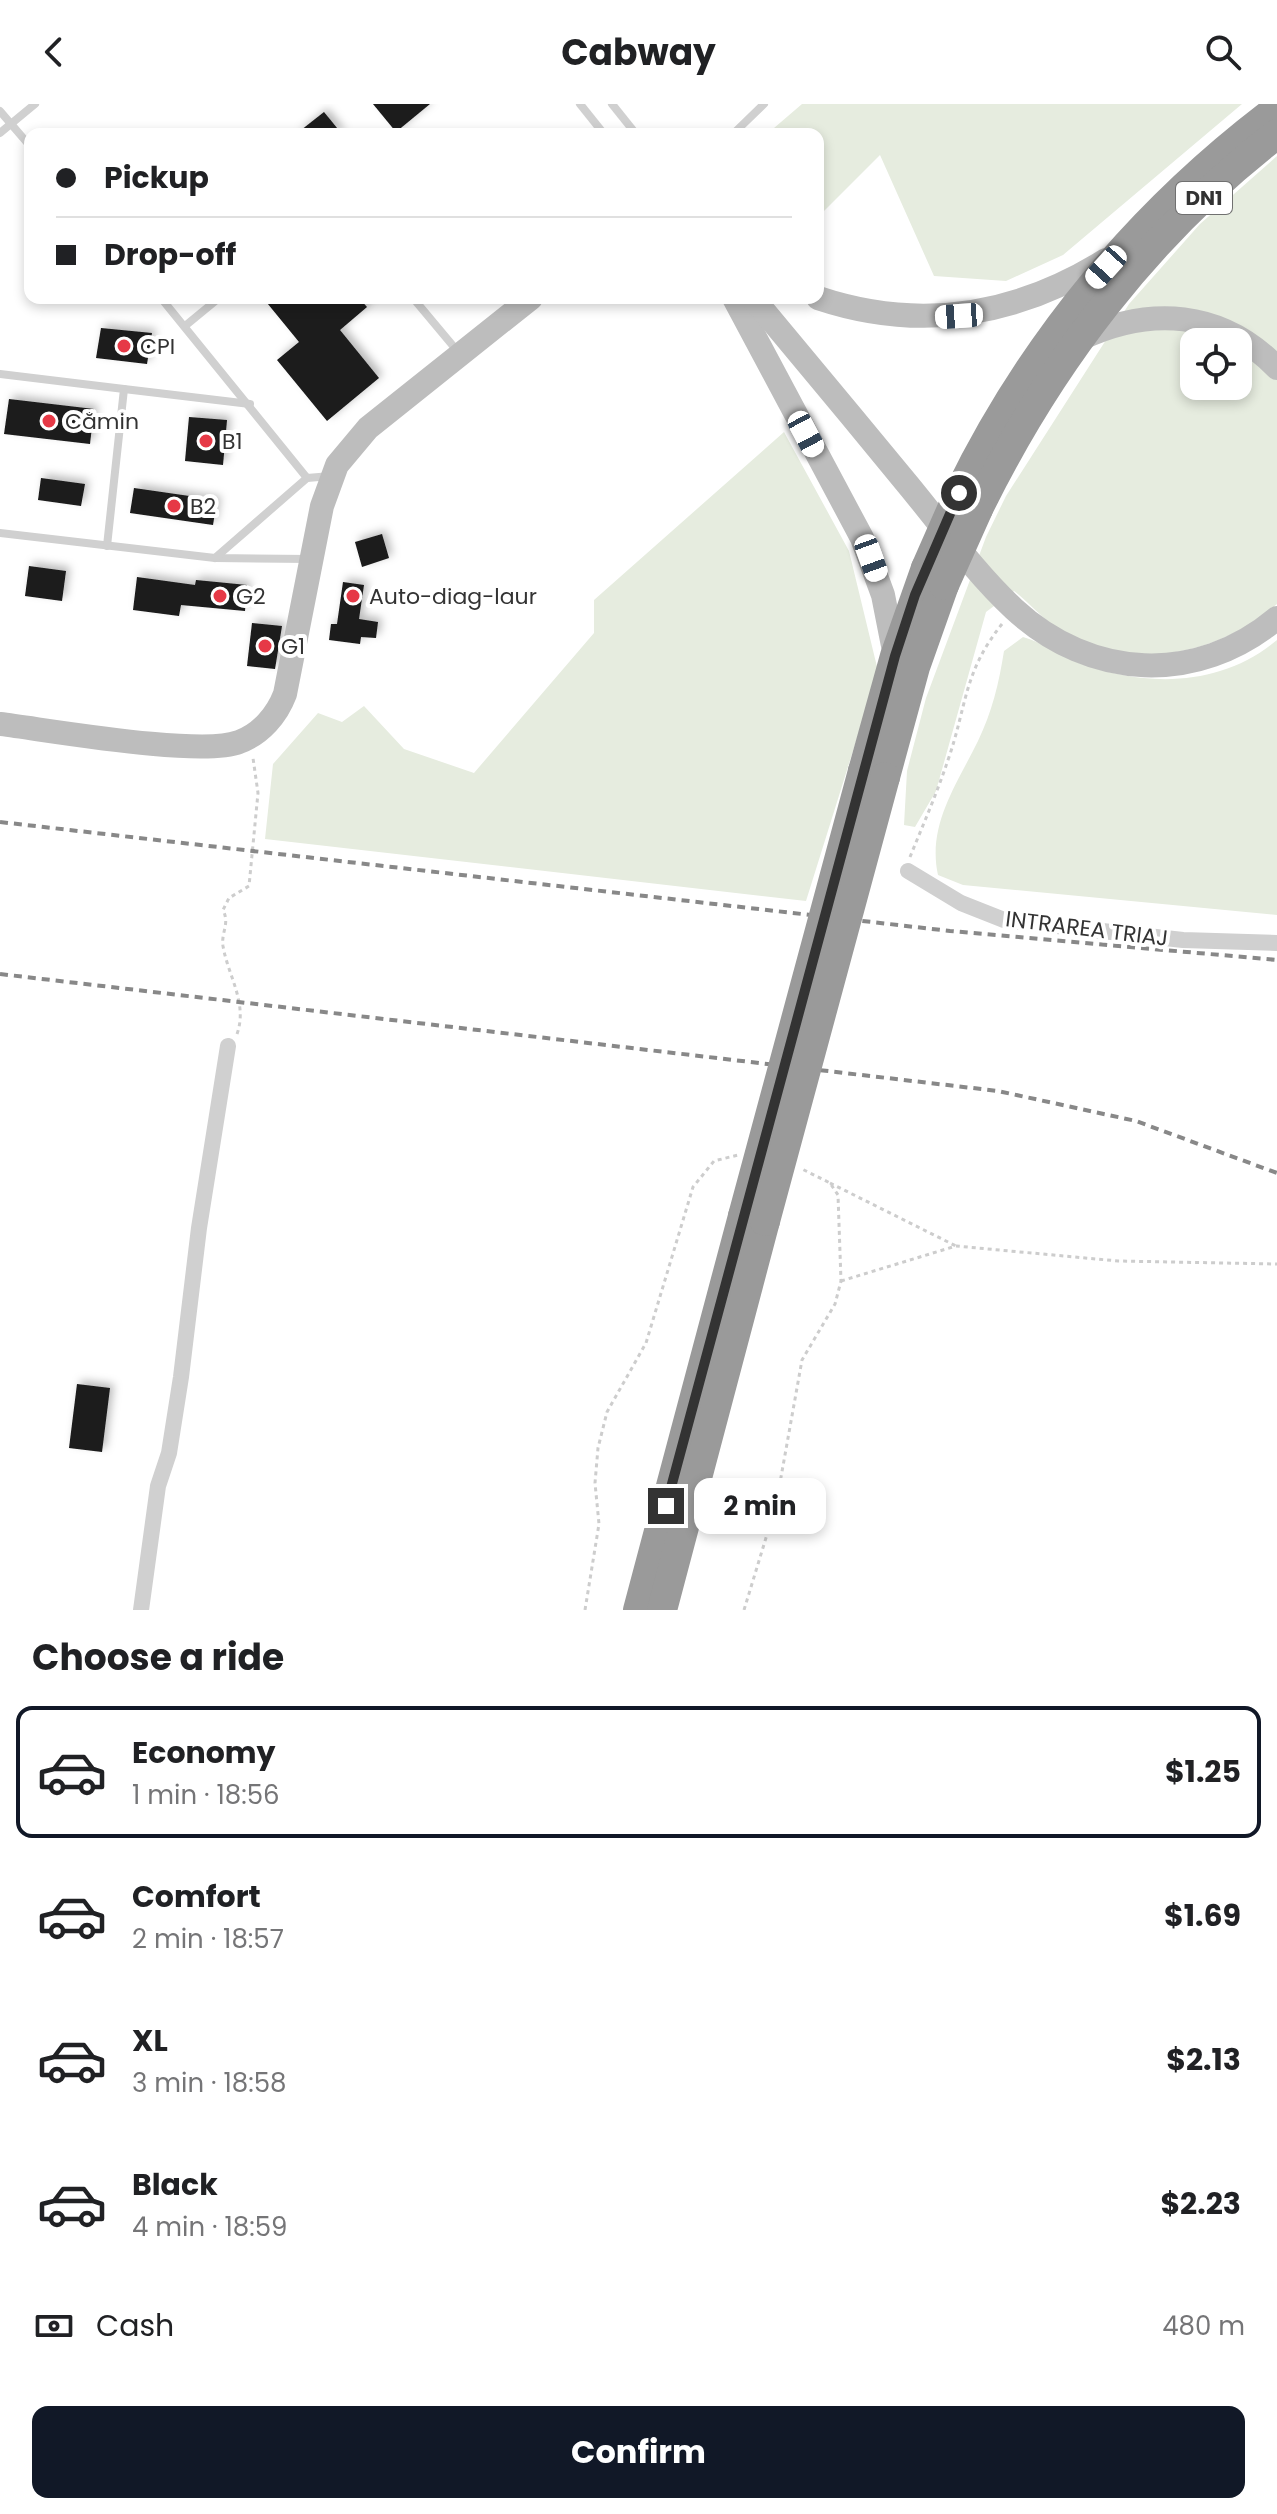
<!DOCTYPE html>
<html lang="en">
<head>
<meta charset="utf-8">
<style>
	:root { --surface:#fff; --page:#f2f2f2; --text:#202124; --muted:#757577; --line:#e0e0e0; --accent:#111827 }
	body { margin:0; font-family:Poppins,sans-serif; background:var(--page); color:var(--text); height:100vh; display:flex; flex-direction:column; font-size:30px; white-space:nowrap }
	* { box-sizing:border-box; margin:0 }
	p { font-size:26px; color:var(--muted) }
	.icon { flex:none; width:44px; height:44px; fill:none; stroke:currentColor; stroke-width:2; stroke-linecap:round; stroke-linejoin:round }
	.map { position:relative; height:1506px; overflow:hidden }
	.side { display:flex; flex-direction:column; background:var(--surface); flex:1 }
	.side>* { flex:none }
	.banner { position:absolute; left:24px; top:24px; width:800px; height:176px; border-radius:16px; box-shadow:0 4px 12px #0003; display:grid; align-content:center; height:176px; padding:0 32px; background:var(--surface) }
	.controls { position:absolute; left:1180px; top:224px; display:grid; gap:16px }
	.controls a { display:grid; place-items:center; width:72px; height:72px; border-radius:16px; background:var(--surface); box-shadow:0 4px 12px #0003; font-size:40px }
	.end { position:absolute; width:36px; height:36px; margin:-18px; border:10px solid #333; background:#fff; box-shadow:0 0 0 4px #fff }
	.from { border-radius:50% }
	.bubble { position:absolute; height:56px; border-radius:16px; background:var(--surface); box-shadow:0 4px 12px #0003; font-size:26px; font-weight:700; line-height:56px; text-align:center }
	.car { position:absolute; width:24px; height:48px; margin:-24px -12px; border-radius:10px; box-shadow:0 0 6px 2px #0007; background:linear-gradient(#fff 24%,#345 0 40%,#fff 0 76%,#345 0 86%,#fff 0) }
	.banner b { display:flex; align-items:center; gap:28px; height:76px; font-size:30px }
	.banner b+b { border-top:2px solid var(--line) }
	.banner i { width:20px; height:20px; background:var(--text) }
	ul { padding:0; list-style:none }
	li { display:flex; align-items:center; gap:24px; height:132px; margin:0 16px 12px; padding:0 16px; border:4px solid transparent; border-radius:16px }
	li div { flex:1 }
	li b { display:block; font-size:30px }
	li em { font-style:normal; font-weight:700 }
	li.on { border-color:var(--accent) }
	li>.icon { width:72px; height:72px; stroke-width:1.5 }
	h2 { padding:0 32px; font-size:36px; line-height:96px }
	.pay { display:flex; align-items:center; gap:20px; height:88px; padding:0 32px; font-size:30px }
	.pay p { margin-inline-start:auto }
	.action { display:flex; gap:16px; margin-top:auto; padding:16px 32px }
	.action a { flex:1; height:92px; border-radius:16px; background:var(--accent); color:#fff; font-size:32px; font-weight:700; line-height:92px; text-align:center }
	header { display:flex; justify-content:space-between; align-items:center; height:104px; padding:0 32px; background:var(--surface); font-size:36px; font-weight:700 }
	.map>svg:first-child { display:block }
	.green { fill:#e6ecdf; fill-rule:evenodd }
	.building { fill:#1a1a1a; filter:url(#shadow) }
	.lines { fill:none; stroke-linecap:round; stroke-linejoin:round }
	.path { stroke:#cdcdcd; stroke-width:3; stroke-dasharray:4 4; stroke-linecap:butt }
	.lane { stroke:#d0d0d0; stroke-width:8 }
	.street { stroke:#d0d0d0; stroke-width:16 }
	.secondary { stroke:#bdbdbd; stroke-width:24 }
	.highway { stroke:#9a9a9a; stroke-width:30 }
	.rail { stroke:#888; stroke-width:4; stroke-dasharray:8 6; stroke-linecap:butt }
	.highway-bridge { stroke:#9a9a9a; stroke-width:30 }
	.route { stroke:#333; stroke-width:10 }
	.poi-dot { fill:#e63946; stroke:#fff; stroke-width:3 }
	.labels { text-anchor:middle; stroke-width:8; stroke-linejoin:round; paint-order:stroke }
	.shield { fill:#fff; stroke:#707070; stroke-width:2 }
	.shield-label { font-size:20px; font-weight:bold; fill:#333 }
	.poi-label { font-size:22px; fill:#333; stroke:#fff; text-anchor:start }
	.street-label { font-size:22px; fill:#333; stroke:#fff }
</style>
</head>
<body>
<header><svg class="icon" aria-label="back" viewBox="0 0 24 24"><path d="M15 5l-7 7 7 7"/></svg>Cabway<svg class="icon" aria-label="search" viewBox="0 0 24 24"><circle cx="10" cy="10" r="6"/><path d="M15 15l6 6"/></svg></header>
<div class="map">
<svg width="1277" height="1506" viewBox="0 0 1277 1506">
	<defs>
		<filter id="shadow"><feDropShadow dx="4" dy="-4" stdDeviation="4" flood-color="#0004"/></filter>
	</defs>
	<rect width="100%" height="100%" fill="#fff"/>
	<g class="green">
		<path d="M802,0H1242L1063,151L1006,177L934,172L880,51L818,113V30H767Z"/>
		<path d="M1277,52V500C1218,551 1131,569 1061,527C1044,517 1030,499 1014,487L986,508L936,687L915,723L904,721L907,667L926,594L986,433L1006,392L1129,200L1200,120ZM1194,238H1238V282H1194Z"/>
		<path d="M784,328L849,447L878,567L806,797L265,735L273,660L318,609L342,618L364,602L404,645L474,669L594,529V496Z"/>
		<path d="M1023,533C1044,539 1059,552 1079,559C1145,583 1220,584 1277,536V811L963,781L938,771C927,721 957,680 978,637C992,608 999,579 1004,547Z"/>
	</g>
	<g class="building">
		<path d="M373,0H430L396,28Z"/>
		<path d="M324,8L342,30H296Z"/>
		<path d="M263,194H359L367,203L340,226L379,274L327,317L277,256L299,238Z"/>
		<path d="M101,224L152,229L147,260L96,254Z"/>
		<path d="M9,295L94,305L90,340L4,330Z"/>
		<path d="M189,313L227,316L223,361L185,357Z"/>
		<path d="M41,374L85,380L81,402L38,396Z"/>
		<path d="M134,384L217,396L213,421L130,409Z"/>
		<path d="M382,430L389,454L362,463L355,438Z"/>
		<path d="M29,462L66,467L62,497L25,492Z"/>
		<path d="M137,473L195,481L196,476L247,481L245,507L181,501L179,512L133,506Z"/>
		<path d="M343,478L364,481L359,515L378,518L376,534L361,533L360,540L329,536L331,520H337Z"/>
		<path d="M252,519L282,522L275,565L247,562Z"/>
		<path d="M77,1280L110,1284L102,1348L69,1344Z"/>
	</g>
	<g class="lines">
		<g class="path">
			<path d="M910,753C923,721 937,689 948,656C967,602 963,569 1002,520"/>
			<path d="M237,930C248,899 228,872 223,842C221,828 230,820 223,806L229,794L249,782L258,689L253,654"/>
			<path d="M830,1079L956,1142"/>
			<path d="M841,1177L956,1142L1118,1157L1277,1160"/>
			<path d="M585,1506L599,1420L595,1379L598,1344L607,1308L646,1239L693,1083L714,1057L738,1051"/>
			<path d="M744,1506L776,1401L802,1256L835,1200L841,1177L838,1091L830,1079L800,1064"/>
		</g>
		<g class="lane">
			<path d="M580,0L604,30"/>
			<path d="M612,0L636,30"/>
			<path d="M0,7L30,42"/>
			<path d="M0,29L35,0"/>
			<path d="M733,30L764,0"/>
			<path d="M161,194L307,374L331,372"/>
			<path d="M413,194L459,249"/>
			<path d="M185,222L219,194"/>
			<path d="M0,270L124,285"/>
			<path d="M0,429L215,454L310,455"/>
			<path d="M107,442L124,285L250,300"/>
			<path d="M215,454L307,374"/>
		</g>
		<g class="street">
			<path d="M908,767L961,799L1004,816L1183,836L1277,839"/>
			<path d="M141,1506L158,1382L169,1349L181,1273L199,1124L228,942"/>
		</g>
		<g class="secondary">
			<path d="M734,194L862,434L883,491L895,552"/>
			<path d="M753,194C804,255 854,315 904,376C940,419 973,467 1014,505C1091,576 1197,581 1277,514"/>
			<path d="M818,194C920,228 1016,212 1106,156"/>
			<path d="M1080,235C1150,202 1221,206 1277,264"/>
			<path d="M0,620C49,626 201,653 239,638C261,630 277,611 285,590L322,402L337,361L368,324L531,194"/>
		</g>
		<g class="highway">
			<path d="M959,389C1033,237 1141,107 1277,5"/>
			<path d="M978,405C1049,260 1148,129 1277,30"/>
			<path d="M863,667L895,552L926,464"/>
			<path d="M885,673L915,563L944,481"/>
			<path d="M638,1506L743,1112"/>
			<path d="M662,1506L765,1117"/>
		</g>
		<g class="rail">
			<path d="M0,718L950,827L1277,856"/>
			<path d="M0,870L998,987L1136,1017L1277,1069"/>
		</g>
		<g class="highway-bridge">
			<path d="M926,464L959,389"/>
			<path d="M944,481L978,405"/>
			<path d="M743,1112L863,667"/>
			<path d="M765,1117L885,673"/>
		</g>
	</g>
	<g class="lines">
		<path class="route" d="M666,1402L895,552L915,491L959,389"/>
	</g>
	<g class="poi-dot">
		<circle cx="124" cy="242" r="8"/>
		<circle cx="49" cy="317" r="8"/>
		<circle cx="206" cy="337" r="8"/>
		<circle cx="174" cy="402" r="8"/>
		<circle cx="220" cy="492" r="8"/>
		<circle cx="353" cy="492" r="8"/>
		<circle cx="265" cy="542" r="8"/>
	</g>
	<g class="labels">
		<rect class="shield" x="1176" y="78" width="56" height="32" rx="6"/>
		<g class="shield-label">
			<text x="1204" y="101">DN1</text>
		</g>
		<g class="poi-label">
			<text x="140" y="250">CPI</text>
			<text x="65" y="325">Cămin</text>
			<text x="222" y="345">B1</text>
			<text x="190" y="410">B2</text>
			<text x="236" y="500">G2</text>
			<text x="369" y="500">Auto-diag-laur</text>
			<text x="281" y="550">G1</text>
		</g>
		<g class="street-label">
			<text transform="translate(1087 824) rotate(7)" y="8">INTRAREA TRIAJ</text>
		</g>
	</g>
</svg>
<div class="controls">
<a><svg class="icon" aria-label="locate" viewBox="0 0 24 24"><circle cx="12" cy="12" r="6"/><path d="M12 2v4M12 18v4M2 12h4M18 12h4"/></svg></a>
</div>
<i class="end from" style="left:959px;top:389px"></i>
<i class="end" style="left:666px;top:1402px"></i>
<div class="bubble" style="left:694px;top:1374px;width:132px">2 min</div>
<i class="car" style="left:1106px;top:163px;rotate:222deg"></i>
<i class="car" style="left:959px;top:212px;rotate:266deg"></i>
<i class="car" style="left:806px;top:330px;rotate:152deg"></i>
<i class="car" style="left:871px;top:454px;rotate:160deg"></i>
<div class="banner">
<b><i class="from"></i>Pickup</b>
<b><i></i>Drop-off</b>
</div>
</div>
<section class="side">
<h2>Choose a ride</h2>
<ul>
<li class="on"><svg class="icon" aria-label="car" viewBox="0 0 24 24"><path d="M5 17H2v-5l4-1 3-4h7l3 4 3 1v5h-3M9 17h6M6 11h13"/><circle cx="7" cy="17" r="2"/><circle cx="17" cy="17" r="2"/></svg><div><b>Economy</b><p>1 min · 18:56</p></div><em>$1.25</em></li>
<li><svg class="icon" aria-label="car" viewBox="0 0 24 24"><path d="M5 17H2v-5l4-1 3-4h7l3 4 3 1v5h-3M9 17h6M6 11h13"/><circle cx="7" cy="17" r="2"/><circle cx="17" cy="17" r="2"/></svg><div><b>Comfort</b><p>2 min · 18:57</p></div><em>$1.69</em></li>
<li><svg class="icon" aria-label="car" viewBox="0 0 24 24"><path d="M5 17H2v-5l4-1 3-4h7l3 4 3 1v5h-3M9 17h6M6 11h13"/><circle cx="7" cy="17" r="2"/><circle cx="17" cy="17" r="2"/></svg><div><b>XL</b><p>3 min · 18:58</p></div><em>$2.13</em></li>
<li><svg class="icon" aria-label="car" viewBox="0 0 24 24"><path d="M5 17H2v-5l4-1 3-4h7l3 4 3 1v5h-3M9 17h6M6 11h13"/><circle cx="7" cy="17" r="2"/><circle cx="17" cy="17" r="2"/></svg><div><b>Black</b><p>4 min · 18:59</p></div><em>$2.23</em></li>
</ul>
<div class="pay"><svg class="icon" aria-label="cash" viewBox="0 0 24 24"><path d="M3 7h18v10H3z"/><circle cx="12" cy="12" r="2"/></svg>Cash<p>480 m</p></div>
<div class="action"><a>Confirm</a></div>
</section>
</body>
</html>
